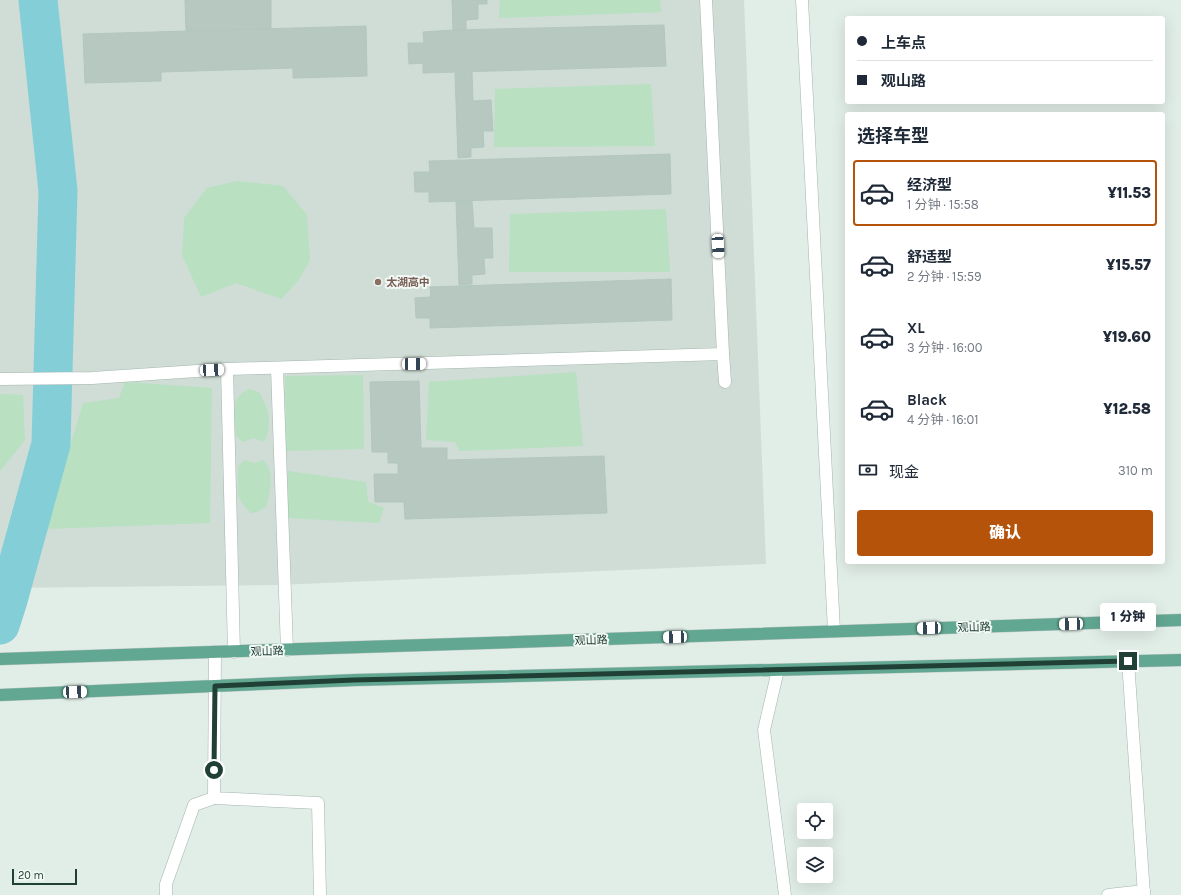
<!DOCTYPE html>
<html lang="zh">
<head>
<meta charset="utf-8">
<style>
	:root { --surface:#fff; --page:#f6f6f7; --text:#1f2937; --muted:#747a83; --line:#e0e1e3; --accent:#b45309 }
	body { margin:0; font-family:Karla,"Noto Sans SC",sans-serif; background:var(--page); color:var(--text); height:100vh; display:flex; flex-direction:column; font-size:15px; white-space:nowrap }
	* { box-sizing:border-box; margin:0 }
	p { font-size:13px; color:var(--muted) }
	.icon { flex:none; width:22px; height:22px; fill:none; stroke:currentColor; stroke-width:2; stroke-linecap:round; stroke-linejoin:round }
	.map { position:relative; flex:1; overflow:hidden }
	.panel { position:absolute; left:845px; top:112px; width:320px; height:452px; display:flex; flex-direction:column; background:var(--surface); border-radius:4px; box-shadow:0 4px 16px #0002 }
	.panel>* { flex:none }
	.banner { position:absolute; left:845px; top:16px; width:320px; height:88px; border-radius:4px; box-shadow:0 4px 16px #0002; display:grid; align-content:center; height:88px; padding:0 12px; background:var(--surface) }
	.controls { position:absolute; left:797px; top:803px; display:grid; gap:8px }
	.controls a { display:grid; place-items:center; width:36px; height:36px; border-radius:4px; background:var(--surface); box-shadow:0 4px 16px #0002; font-size:20px }
	.scale { position:absolute; left:12px; bottom:10px; width:65px; box-sizing:border-box; padding-left:4px; border:2px solid #204036; border-top:0; font-size:11px; line-height:14px; white-space:nowrap; color:#204036; -webkit-text-stroke:3px #f2f9f5; paint-order:stroke }
	.end { position:absolute; width:18px; height:18px; margin:-9px; border:5px solid #204036; background:#fff; box-shadow:0 0 0 2px #fff }
	.from { border-radius:50% }
	.bubble { position:absolute; height:28px; border-radius:4px; background:var(--surface); box-shadow:0 4px 16px #0002; font-size:13px; font-weight:800; line-height:28px; text-align:center }
	.car { position:absolute; width:12px; height:24px; margin:-12px -6px; border-radius:5px; box-shadow:0 0 3px 1px #0007; background:linear-gradient(#fff 24%,#345 0 40%,#fff 0 76%,#345 0 86%,#fff 0) }
	.banner b { display:flex; align-items:center; gap:14px; height:38px; font-size:15px }
	.banner b+b { border-top:1px solid var(--line) }
	.banner i { width:10px; height:10px; background:var(--text) }
	ul { padding:0; list-style:none }
	li { display:flex; align-items:center; gap:12px; height:66px; margin:0 8px 6px; padding:0 4px; border:2px solid transparent; border-radius:4px }
	li div { flex:1 }
	li b { display:block; font-size:15px }
	li em { font-style:normal; font-weight:800 }
	li.active { border-color:var(--accent) }
	li>.icon { width:36px; height:36px; stroke-width:1.5 }
	h2 { padding:0 12px; font-size:18px; line-height:48px }
	.pay { display:flex; align-items:center; gap:10px; height:44px; padding:0 12px; font-size:15px }
	.pay p { margin-inline-start:auto }
	.cta { display:flex; gap:8px; margin-top:auto; padding:8px 12px }
	.cta a { flex:1; height:46px; border-radius:4px; background:var(--accent); color:#fff; font-size:16px; font-weight:800; line-height:46px; text-align:center }
	.map>svg:first-child { display:block }
	.built { fill:#cfddd6 }
	.green { fill:#b8e0c1 }
	.lines { fill:none; stroke-linecap:round; stroke-linejoin:round }
	.river { stroke:#84ced7; stroke-width:39 }
	.building { fill:#b6c8c0; stroke:#b3c7be }
	.minor-casing { stroke:#a3b6ae; stroke-width:13 }
	.major-casing { stroke:#c1cac7; stroke-width:13 }
	.minor { stroke:#fff; stroke-width:12 }
	.major { stroke:#62a792; stroke-width:12 }
	.route { stroke:#204036; stroke-width:5 }
	.education-dot { fill:#8d6e63; stroke:#f2f9f5; stroke-width:1.5 }
	.labels { text-anchor:middle; stroke-width:4; stroke-linejoin:round; paint-order:stroke }
	.education-label { font-size:11px; font-weight:bold; fill:#785e54; stroke:#f2f9f5; text-anchor:start }
	.street-label { font-size:11px; fill:#204036; stroke:#f2f9f5 }
</style>
</head>
<body>
<div class="map">
<svg width="1181" height="895" viewBox="0 0 1181 895">
	<rect width="100%" height="100%" fill="#e1ede7"/>
	<path class="built" d="M0,0H744L766,564L277,585L0,588Z"/>
	<g class="green">
		<path d="M500,0H660L661,12L499,18Z"/>
		<path d="M651,84L655,146L494,147L495,89Z"/>
		<path d="M237,181L283,186L307,215L310,260L298,281L281,299L236,283L201,297L182,255L184,218L207,188Z"/>
		<path d="M666,209L670,272H509L510,214Z"/>
		<path d="M576,372L583,446L459,451L455,442L426,440L429,382Z"/>
		<path d="M363,375L364,449L286,451L285,376Z"/>
		<path d="M125,382L212,388L210,523L45,529L83,403L119,398Z"/>
		<path d="M249,389L259,392C269,409 273,424 264,442L253,438L243,442L236,436L233,424L236,400L242,393Z"/>
		<path d="M0,394L23,395L25,440L0,471Z"/>
		<path d="M244,460L254,463L263,460C276,472 270,491 266,507L257,512L251,513L244,506L238,496V467Z"/>
		<path d="M288,471L366,482L368,502L384,508L379,523L288,518Z"/>
	</g>
	<g class="lines">
		<path class="river" d="M0,625L8,600L51,444L58,191L38,0"/>
	</g>
	<g class="building">
		<path d="M185,0H271V30L186,31Z"/>
		<path d="M452,0H487V4H478V19L466,20V30H453Z"/>
		<path d="M664,25L666,66L423,73V63L409,64L408,43H424L423,32L453,30Z"/>
		<path d="M366,26L367,76L293,78V68L161,72V81L85,83L83,34Z"/>
		<path d="M472,72L473,101L491,100L493,131H483L484,147L471,148V157L458,158L455,73Z"/>
		<path d="M670,154L671,194L429,202V192H415L414,172H430L429,161Z"/>
		<path d="M456,201H472L474,228H492L493,258H484L485,274L472,275V284L459,285Z"/>
		<path d="M671,279L672,320L430,328V318H416L415,298L431,297L430,287Z"/>
		<path d="M419,381L421,448H447V460L604,456L607,513L405,519L404,502H375L374,474H398V463H388V452H372L370,382Z"/>
	</g>
	<g class="lines">
		<g class="minor-casing">
			<g id="minor">
				<path d="M802,0L834,631"/>
				<path d="M723,354L725,382"/>
				<path d="M277,368L287,650"/>
				<path d="M227,369L234,652"/>
				<path d="M0,379L92,378L227,369L723,354L706,0"/>
				<path d="M215,652L214,798L318,803L320,895"/>
				<path d="M1128,661L1144,895"/>
				<path d="M778,670L764,730L785,895"/>
				<path d="M166,895V884L194,805L214,798"/>
				<path d="M1108,895L1144,891"/>
			</g>
		</g>
		<g class="major-casing">
			<g id="major">
				<path d="M0,659L1181,620"/>
				<path d="M0,695L355,680L1181,660"/>
			</g>
		</g>
		<use href="#minor" class="minor"/>
		<use href="#major" class="major"/>
	</g>
	<g class="lines">
		<path class="route" d="M214,770L215,686L354,680L1128,661"/>
	</g>
	<circle class="education-dot" cx="378" cy="282" r="4"/>
	<g class="labels">
		<g class="education-label">
			<text x="386" y="286">太湖高中</text>
		</g>
		<g class="street-label">
			<text transform="translate(974 627) rotate(-2)" y="4">观山路</text>
			<text transform="translate(591 640) rotate(-2)" y="4">观山路</text>
			<text transform="translate(267 651) rotate(-2)" y="4">观山路</text>
		</g>
	</g>
</svg>
<div class="controls">
<a><svg class="icon" aria-label="locate" viewBox="0 0 24 24"><circle cx="12" cy="12" r="6"/><path d="M12 2v4M12 18v4M2 12h4M18 12h4"/></svg></a>
<a><svg class="icon" aria-label="layers" viewBox="0 0 24 24"><path d="M12 4l9 5-9 5-9-5zM3 14l9 5 9-5"/></svg></a>
</div>
<div class="scale">20 m</div>
<i class="end from" style="left:214px;top:770px"></i>
<i class="end" style="left:1128px;top:661px"></i>
<div class="bubble" style="left:1100px;top:603px;width:56px">1 分钟</div>
<i class="car" style="left:718px;top:246px;rotate:177deg"></i>
<i class="car" style="left:414px;top:364px;rotate:89deg"></i>
<i class="car" style="left:212px;top:370px;rotate:87deg"></i>
<i class="car" style="left:1071px;top:624px;rotate:268deg"></i>
<i class="car" style="left:929px;top:628px;rotate:268deg"></i>
<i class="car" style="left:675px;top:637px;rotate:268deg"></i>
<i class="car" style="left:75px;top:692px;rotate:87deg"></i>
<div class="banner">
<b><i class="from"></i>上车点</b>
<b><i></i>观山路</b>
</div>
<section class="panel">
<h2>选择车型</h2>
<ul>
<li class="active"><svg class="icon" aria-label="car" viewBox="0 0 24 24"><path d="M5 17H2v-5l4-1 3-4h7l3 4 3 1v5h-3M9 17h6M6 11h13"/><circle cx="7" cy="17" r="2"/><circle cx="17" cy="17" r="2"/></svg><div><b>经济型</b><p>1 分钟 · 15:58</p></div><em>¥11.53</em></li>
<li><svg class="icon" aria-label="car" viewBox="0 0 24 24"><path d="M5 17H2v-5l4-1 3-4h7l3 4 3 1v5h-3M9 17h6M6 11h13"/><circle cx="7" cy="17" r="2"/><circle cx="17" cy="17" r="2"/></svg><div><b>舒适型</b><p>2 分钟 · 15:59</p></div><em>¥15.57</em></li>
<li><svg class="icon" aria-label="car" viewBox="0 0 24 24"><path d="M5 17H2v-5l4-1 3-4h7l3 4 3 1v5h-3M9 17h6M6 11h13"/><circle cx="7" cy="17" r="2"/><circle cx="17" cy="17" r="2"/></svg><div><b>XL</b><p>3 分钟 · 16:00</p></div><em>¥19.60</em></li>
<li><svg class="icon" aria-label="car" viewBox="0 0 24 24"><path d="M5 17H2v-5l4-1 3-4h7l3 4 3 1v5h-3M9 17h6M6 11h13"/><circle cx="7" cy="17" r="2"/><circle cx="17" cy="17" r="2"/></svg><div><b>Black</b><p>4 分钟 · 16:01</p></div><em>¥12.58</em></li>
</ul>
<div class="pay"><svg class="icon" aria-label="cash" viewBox="0 0 24 24"><path d="M3 7h18v10H3z"/><circle cx="12" cy="12" r="2"/></svg>现金<p>310 m</p></div>
<div class="cta"><a>确认</a></div>
</section>
</div>
</body>
</html>
